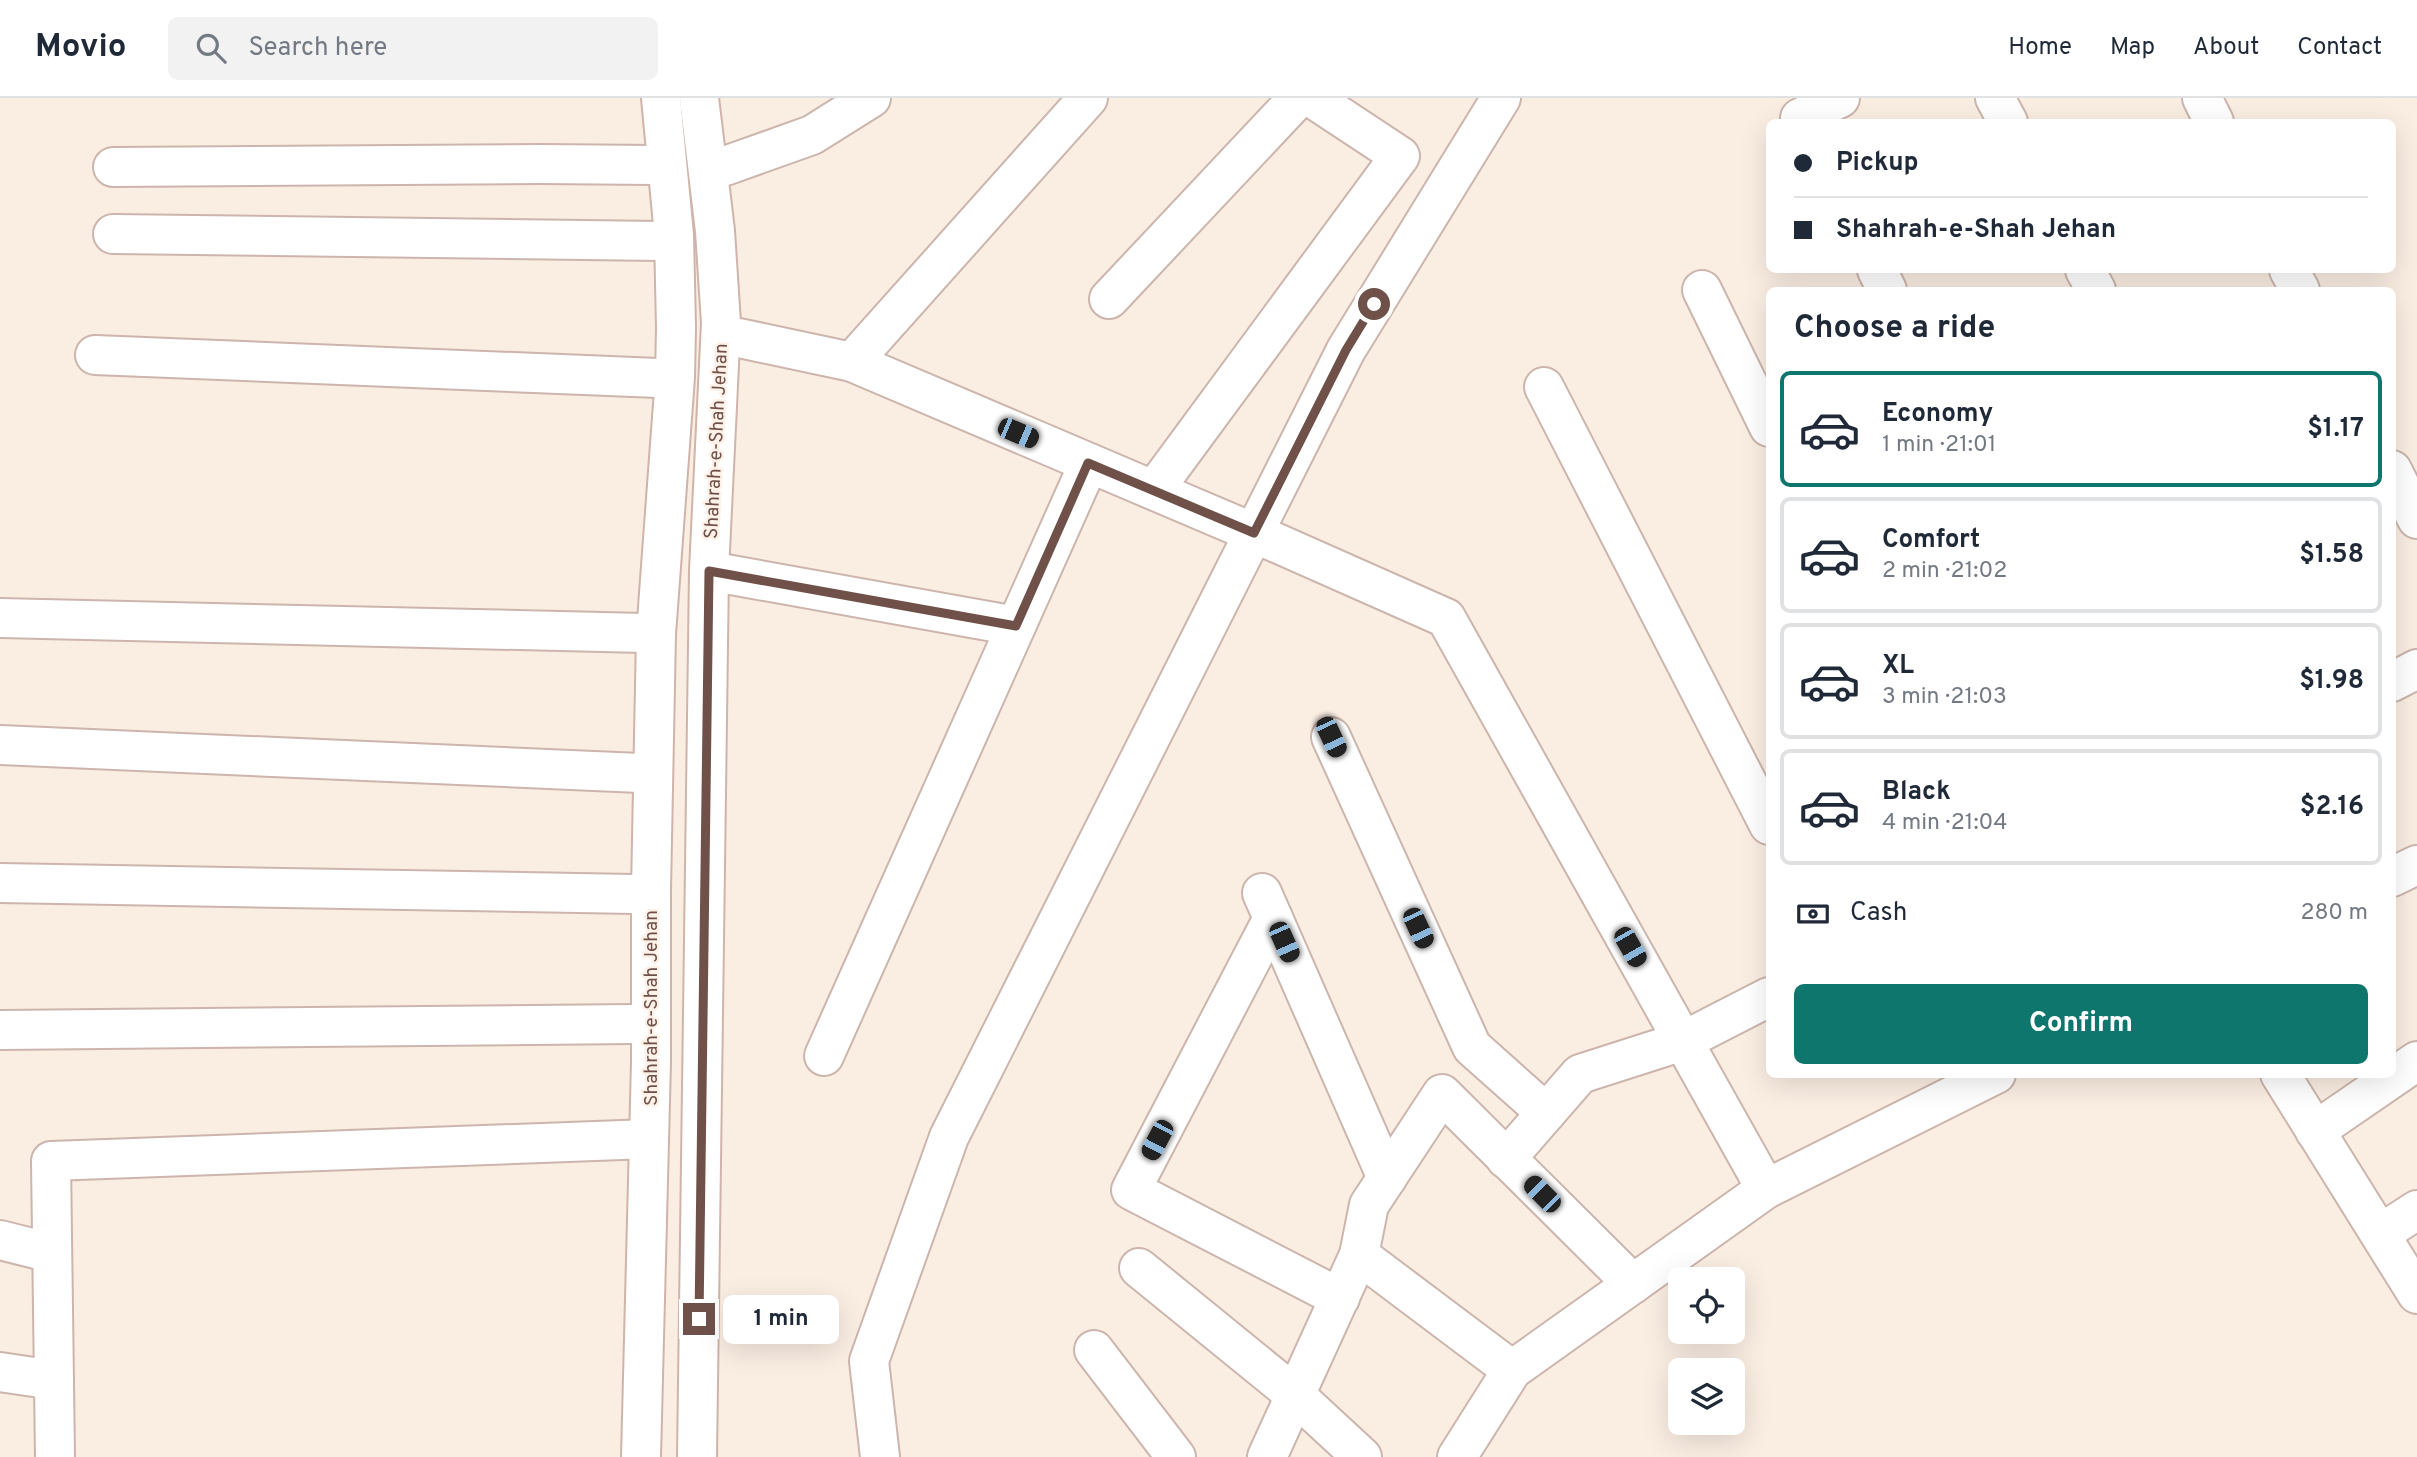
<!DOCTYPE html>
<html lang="en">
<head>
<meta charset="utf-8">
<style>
	:root { --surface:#fff; --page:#f2f2f3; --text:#1f2937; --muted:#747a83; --line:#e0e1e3; --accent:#0f766e }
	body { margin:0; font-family:Overpass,sans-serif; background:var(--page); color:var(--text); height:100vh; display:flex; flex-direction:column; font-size:26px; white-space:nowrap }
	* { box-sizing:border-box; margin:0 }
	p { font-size:23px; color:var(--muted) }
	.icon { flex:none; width:38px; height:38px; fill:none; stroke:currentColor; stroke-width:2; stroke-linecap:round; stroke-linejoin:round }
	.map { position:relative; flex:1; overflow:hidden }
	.panel { position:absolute; left:1766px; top:189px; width:630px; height:791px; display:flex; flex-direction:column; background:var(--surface); border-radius:10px; box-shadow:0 7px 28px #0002 }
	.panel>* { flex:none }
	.hud { position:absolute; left:1766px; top:21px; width:630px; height:154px; border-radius:10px; box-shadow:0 7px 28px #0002; display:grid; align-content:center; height:154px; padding:0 28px; background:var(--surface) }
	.buttons { position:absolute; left:1668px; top:1169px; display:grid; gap:14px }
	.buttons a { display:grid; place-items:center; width:77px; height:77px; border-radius:10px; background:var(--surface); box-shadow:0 7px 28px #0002; font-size:35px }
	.end { position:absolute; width:32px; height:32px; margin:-16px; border:9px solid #6f514a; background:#fff; box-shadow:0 0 0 4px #fff }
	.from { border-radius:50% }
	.bubble { position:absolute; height:49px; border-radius:10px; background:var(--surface); box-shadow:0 7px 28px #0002; font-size:23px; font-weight:700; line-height:49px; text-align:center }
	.car { position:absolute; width:21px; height:42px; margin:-21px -10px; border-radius:9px; box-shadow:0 0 5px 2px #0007; background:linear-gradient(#222 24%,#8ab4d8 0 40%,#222 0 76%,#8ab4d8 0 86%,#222 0) }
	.hud b { display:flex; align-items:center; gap:24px; height:66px; font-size:26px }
	.hud b+b { border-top:2px solid var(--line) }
	.hud i { width:18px; height:18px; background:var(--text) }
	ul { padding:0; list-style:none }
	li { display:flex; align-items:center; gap:21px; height:116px; margin:0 14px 10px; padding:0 14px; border:4px solid var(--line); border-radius:10px }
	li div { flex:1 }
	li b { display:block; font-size:26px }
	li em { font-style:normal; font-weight:700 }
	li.on { border-color:var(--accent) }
	li>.icon { width:63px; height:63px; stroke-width:1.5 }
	h2 { padding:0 28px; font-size:32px; line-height:84px }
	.pay { display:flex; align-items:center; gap:18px; height:77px; padding:0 28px; font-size:26px }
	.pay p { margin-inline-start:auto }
	.action { display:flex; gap:14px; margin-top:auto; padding:14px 28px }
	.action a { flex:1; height:80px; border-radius:10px; background:var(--accent); color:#fff; font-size:28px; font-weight:700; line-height:80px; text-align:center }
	header { display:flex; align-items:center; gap:42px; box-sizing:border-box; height:98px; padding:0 35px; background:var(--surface); border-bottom:2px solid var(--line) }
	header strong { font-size:33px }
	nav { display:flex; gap:38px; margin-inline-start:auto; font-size:24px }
	.search { width:490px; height:63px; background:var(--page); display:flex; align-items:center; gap:18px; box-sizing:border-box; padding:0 24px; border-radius:10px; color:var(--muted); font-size:26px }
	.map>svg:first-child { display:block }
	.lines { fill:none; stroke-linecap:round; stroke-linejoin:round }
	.street-casing { stroke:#ccb5ac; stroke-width:42 }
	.secondary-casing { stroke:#cfb4aa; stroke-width:42 }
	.street { stroke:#fff; stroke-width:38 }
	.secondary { stroke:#fff; stroke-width:38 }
	.route { stroke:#6f514a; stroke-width:9 }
	.labels { text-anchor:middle; stroke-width:5; stroke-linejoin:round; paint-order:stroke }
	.street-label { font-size:19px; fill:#6f514a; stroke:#fef1e7 }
</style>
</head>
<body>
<header>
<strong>Movio</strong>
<div class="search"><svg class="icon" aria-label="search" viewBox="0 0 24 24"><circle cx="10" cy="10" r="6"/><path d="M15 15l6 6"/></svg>Search here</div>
<nav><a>Home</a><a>Map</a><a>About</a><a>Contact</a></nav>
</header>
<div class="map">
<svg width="2417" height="1359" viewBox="0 0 2417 1359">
	<rect width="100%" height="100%" fill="#faede2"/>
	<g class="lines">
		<g class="street-casing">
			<g id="street">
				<path d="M1995,0L2008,24"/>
				<path d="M2202,0L2214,24"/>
				<path d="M1803,24L1800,20L1840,0"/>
				<path d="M725,68L812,37L871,0"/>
				<path d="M113,69L540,66L655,67"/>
				<path d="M113,136L660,143"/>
				<path d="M1877,172L1887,192"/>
				<path d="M2085,172L2096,192"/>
				<path d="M2289,172L2300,192"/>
				<path d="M1702,192L1769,329"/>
				<path d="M1109,201L1298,0"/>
				<path d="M739,240L852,264L1254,435L1446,520L1766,1091"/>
				<path d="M95,257L658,280"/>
				<path d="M852,264L1088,0"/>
				<path d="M1544,289L1769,727"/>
				<path d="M2392,372L2417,421"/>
				<path d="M1154,392L1400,58L1312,0"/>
				<path d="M709,473L1016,528"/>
				<path d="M0,520L644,535"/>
				<path d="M2392,584L2417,571"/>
				<path d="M1331,639L1472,949L1546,1015"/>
				<path d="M0,647L640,675"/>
				<path d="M2392,779L2417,767"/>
				<path d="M0,785L634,796"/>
				<path d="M1262,795L1387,1080"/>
				<path d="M1273,820L1131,1092L1340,1200"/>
				<path d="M0,932L634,926"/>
				<path d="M824,958L1089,365"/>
				<path d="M2280,976L2417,1196"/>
				<path d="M2315,1033L2417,963"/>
				<path d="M1506,1061L1580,976L1683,943L1769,899"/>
				<path d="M2380,1136L2417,1112"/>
				<path d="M0,1142L52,1155"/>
				<path d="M1359,1157L1512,1272"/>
				<path d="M1139,1170L1295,1297L1362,1359"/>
				<path d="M1094,1252L1176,1359"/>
				<path d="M0,1274L54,1282"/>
				<path d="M55,1359L51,1063L649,1041"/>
				<path d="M880,1359L869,1263L949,1039L1346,252L1501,0"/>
				<path d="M1267,1359L1359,1157L1369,1107L1442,996L1633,1186"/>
				<path d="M1457,1359L1512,1272L1766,1091L1996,976"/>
			</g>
		</g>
		<g class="secondary-casing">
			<g id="secondary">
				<path d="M641,1359L651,964V793L656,536L675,279L676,230L674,137L661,0"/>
				<path d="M697,1359L709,473L721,225L715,133L699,0"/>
			</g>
		</g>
		<use href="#street" class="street"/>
		<use href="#secondary" class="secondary"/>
	</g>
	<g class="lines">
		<path class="route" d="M699,1221L709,473L1016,528L1088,365L1254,435L1346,252L1374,206"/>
	</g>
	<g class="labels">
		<g class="street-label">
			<text transform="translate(715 343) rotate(-87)" y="7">Shahrah-e-Shah Jehan</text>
			<text transform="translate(650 910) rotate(-90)" y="7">Shahrah-e-Shah Jehan</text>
		</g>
	</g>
</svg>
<div class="buttons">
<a><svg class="icon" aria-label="locate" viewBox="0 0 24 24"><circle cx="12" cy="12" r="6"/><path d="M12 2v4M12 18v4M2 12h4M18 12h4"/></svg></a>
<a><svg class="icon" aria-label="layers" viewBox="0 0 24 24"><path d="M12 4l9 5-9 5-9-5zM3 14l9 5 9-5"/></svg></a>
</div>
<i class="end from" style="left:1374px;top:206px"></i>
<i class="end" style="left:699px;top:1221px"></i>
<div class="bubble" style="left:723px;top:1197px;width:116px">1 min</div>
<i class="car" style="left:1018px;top:335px;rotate:113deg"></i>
<i class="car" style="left:1331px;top:639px;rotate:155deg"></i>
<i class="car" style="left:1418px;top:830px;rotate:155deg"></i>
<i class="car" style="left:1284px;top:844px;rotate:156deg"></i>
<i class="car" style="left:1630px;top:849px;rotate:150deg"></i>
<i class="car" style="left:1157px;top:1042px;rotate:208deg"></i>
<i class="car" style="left:1542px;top:1096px;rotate:315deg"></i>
<div class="hud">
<b><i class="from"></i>Pickup</b>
<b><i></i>Shahrah-e-Shah Jehan</b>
</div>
<section class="panel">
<h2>Choose a ride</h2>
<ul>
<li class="on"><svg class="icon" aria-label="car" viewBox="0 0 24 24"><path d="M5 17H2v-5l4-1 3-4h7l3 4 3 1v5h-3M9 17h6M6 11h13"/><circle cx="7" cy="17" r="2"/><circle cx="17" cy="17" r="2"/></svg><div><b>Economy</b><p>1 min · 21:01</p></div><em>$1.17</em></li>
<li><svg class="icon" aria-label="car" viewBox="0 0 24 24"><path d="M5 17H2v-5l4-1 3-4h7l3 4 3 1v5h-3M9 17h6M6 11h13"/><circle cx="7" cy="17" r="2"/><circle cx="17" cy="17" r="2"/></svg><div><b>Comfort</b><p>2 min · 21:02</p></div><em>$1.58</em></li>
<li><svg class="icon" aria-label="car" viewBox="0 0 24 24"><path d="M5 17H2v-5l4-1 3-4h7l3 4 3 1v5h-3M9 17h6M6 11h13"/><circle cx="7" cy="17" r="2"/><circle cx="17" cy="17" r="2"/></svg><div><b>XL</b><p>3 min · 21:03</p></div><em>$1.98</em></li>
<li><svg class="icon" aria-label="car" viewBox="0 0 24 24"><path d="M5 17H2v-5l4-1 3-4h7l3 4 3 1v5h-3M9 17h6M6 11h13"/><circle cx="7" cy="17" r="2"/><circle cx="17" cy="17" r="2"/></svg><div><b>Black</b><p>4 min · 21:04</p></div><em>$2.16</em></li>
</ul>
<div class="pay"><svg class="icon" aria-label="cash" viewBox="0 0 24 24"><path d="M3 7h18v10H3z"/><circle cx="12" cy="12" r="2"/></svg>Cash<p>280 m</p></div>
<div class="action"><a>Confirm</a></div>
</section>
</div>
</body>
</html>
